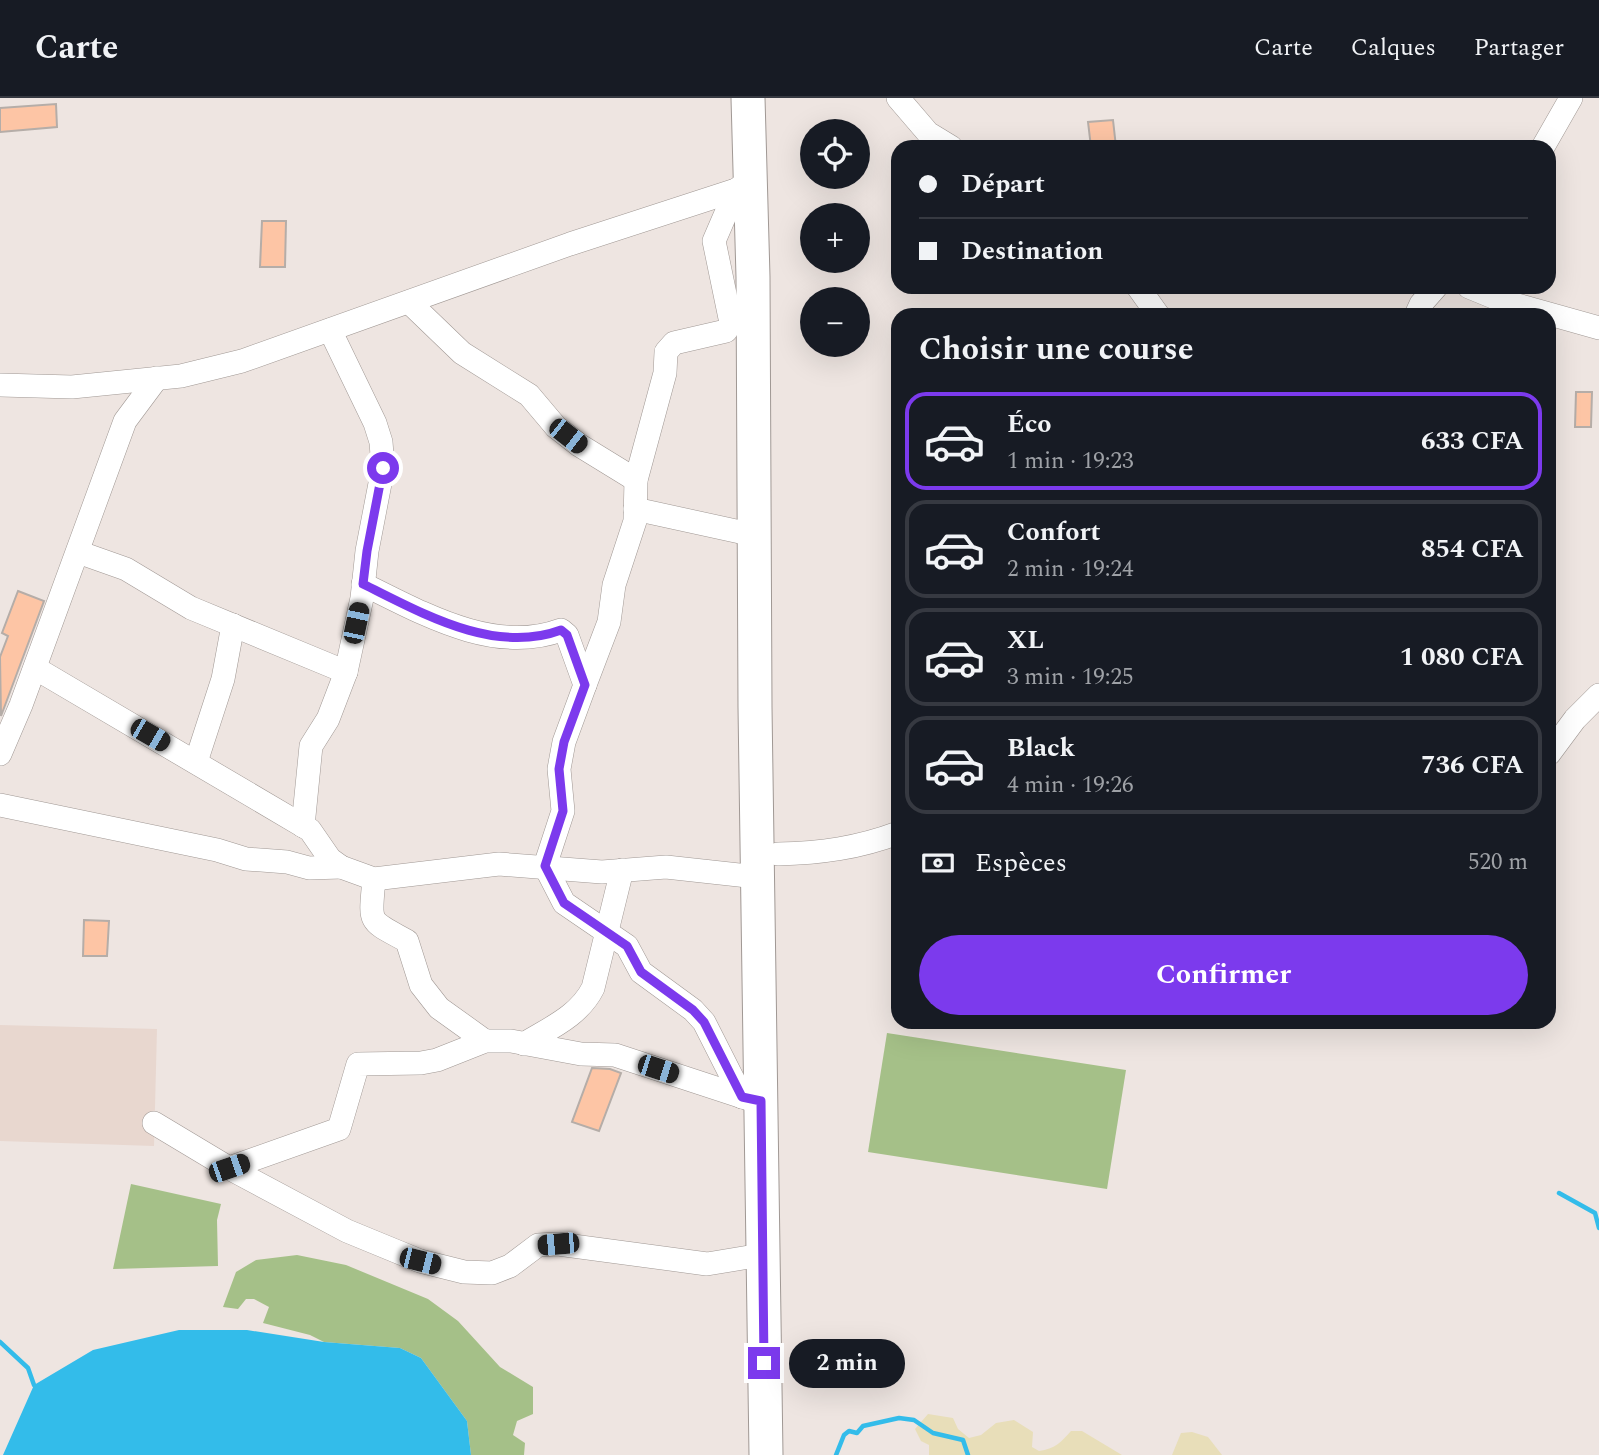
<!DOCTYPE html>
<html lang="fr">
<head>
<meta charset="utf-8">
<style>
	:root { --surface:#171b24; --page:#242831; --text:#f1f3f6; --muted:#9ea1a6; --line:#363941; --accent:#7c3aed }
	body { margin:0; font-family:Spectral,serif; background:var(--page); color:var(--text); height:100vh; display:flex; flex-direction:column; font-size:26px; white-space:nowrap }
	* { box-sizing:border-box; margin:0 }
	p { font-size:23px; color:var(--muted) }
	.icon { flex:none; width:38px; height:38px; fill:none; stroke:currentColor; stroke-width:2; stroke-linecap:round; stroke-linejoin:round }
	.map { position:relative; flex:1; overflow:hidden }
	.sheet { position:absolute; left:891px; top:210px; width:665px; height:721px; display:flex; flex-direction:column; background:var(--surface); border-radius:21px; box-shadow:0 7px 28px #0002 }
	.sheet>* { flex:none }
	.hud { position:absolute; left:891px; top:42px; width:665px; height:154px; border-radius:21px; box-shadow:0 7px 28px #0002; display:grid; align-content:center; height:154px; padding:0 28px; background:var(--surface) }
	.buttons { position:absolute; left:800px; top:21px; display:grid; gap:14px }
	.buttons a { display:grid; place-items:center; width:70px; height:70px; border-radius:50%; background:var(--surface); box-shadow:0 7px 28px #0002; font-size:35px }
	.end { position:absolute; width:32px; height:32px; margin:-16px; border:9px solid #7c3aed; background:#fff; box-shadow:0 0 0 4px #fff }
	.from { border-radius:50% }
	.bubble { position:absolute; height:49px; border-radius:24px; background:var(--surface); box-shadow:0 7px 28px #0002; font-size:23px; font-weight:700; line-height:49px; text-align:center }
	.car { position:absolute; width:21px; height:42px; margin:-21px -10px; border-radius:9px; box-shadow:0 0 5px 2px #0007; background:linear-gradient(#222 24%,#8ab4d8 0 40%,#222 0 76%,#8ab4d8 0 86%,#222 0) }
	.hud b { display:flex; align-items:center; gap:24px; height:66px; font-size:26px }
	.hud b+b { border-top:2px solid var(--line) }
	.hud i { width:18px; height:18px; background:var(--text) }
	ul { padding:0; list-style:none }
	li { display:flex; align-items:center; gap:21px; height:98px; margin:0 14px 10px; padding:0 14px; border:4px solid var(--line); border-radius:21px }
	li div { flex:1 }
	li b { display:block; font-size:26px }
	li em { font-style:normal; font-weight:700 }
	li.selected { border-color:var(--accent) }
	li>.icon { width:63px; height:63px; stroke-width:1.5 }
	h2 { padding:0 28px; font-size:32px; line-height:84px }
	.pay { display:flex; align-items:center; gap:18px; height:77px; padding:0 28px; font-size:26px }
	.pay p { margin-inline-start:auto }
	.primary-button { display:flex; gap:14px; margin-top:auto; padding:14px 28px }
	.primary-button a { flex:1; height:80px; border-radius:42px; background:var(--accent); color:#fff; font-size:28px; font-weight:700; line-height:80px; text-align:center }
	header { display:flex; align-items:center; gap:42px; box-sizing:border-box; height:98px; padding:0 35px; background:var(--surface); border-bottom:2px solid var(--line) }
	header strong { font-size:33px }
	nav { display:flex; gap:38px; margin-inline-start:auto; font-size:24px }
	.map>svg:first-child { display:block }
	.built { fill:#e8d7cf }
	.green { fill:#a5c088 }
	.sand { fill:#e8deb9 }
	.water { fill:#33bcea }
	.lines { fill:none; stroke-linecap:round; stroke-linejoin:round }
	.stream { stroke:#33bcea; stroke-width:4.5 }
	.building { fill:#fdc5a5; stroke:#b5ada8; stroke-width:2 }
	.minor-casing { stroke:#a09894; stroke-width:24 }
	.highway-casing { stroke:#a09894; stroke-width:35 }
	.minor { stroke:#fff; stroke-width:23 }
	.highway { stroke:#fff; stroke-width:33 }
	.route { stroke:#7c3aed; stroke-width:9 }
</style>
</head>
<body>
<header>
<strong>Carte</strong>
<nav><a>Carte</a><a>Calques</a><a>Partager</a></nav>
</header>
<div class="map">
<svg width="1599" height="1357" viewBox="0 0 1599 1357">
	<rect width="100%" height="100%" fill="#eee5e1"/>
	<path class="built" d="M0,927L157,931L154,1048L0,1043Z"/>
	<g class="green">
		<path d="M887,935L1126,972L1107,1091L868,1054Z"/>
		<path d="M131,1086L221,1106L217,1122L218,1168L113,1171Z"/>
		<path d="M297,1157L346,1167L428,1201L458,1223L500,1269L533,1289V1316L517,1323L513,1337L525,1345L524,1357H471L467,1323L421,1260L400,1250L324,1244L310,1237L263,1225L269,1209L254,1201H246L238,1211L223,1209L236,1174L256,1162Z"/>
	</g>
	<g class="sand">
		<path d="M928,1316L953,1320L958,1331L969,1340L981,1337L996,1325L1014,1322L1033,1334L1032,1349L1039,1353C1055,1351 1061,1344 1071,1333H1082L1122,1357H929V1347L921,1343L915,1331Z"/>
		<path d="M1192,1334L1208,1339L1222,1357H1172L1181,1335Z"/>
	</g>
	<path class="water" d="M179,1232H247L324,1244L400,1250L421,1260L467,1323L471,1357H3L34,1287L93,1252Z"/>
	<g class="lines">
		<g class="stream">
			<path d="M1559,1095L1595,1115L1599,1130"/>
			<path d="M0,1244L28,1270L34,1287"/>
			<path d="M836,1357L844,1337L849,1333L857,1335L863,1328L899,1320L914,1322L933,1335L963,1342L968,1357"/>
		</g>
	</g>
	<g class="building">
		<path d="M56,6L57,29L0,34V10Z"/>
		<path d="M1113,22L1116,49H1091L1088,24Z"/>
		<path d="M262,123H286L285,169H260Z"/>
		<path d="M1576,294H1592L1591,329H1575Z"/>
		<path d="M18,493L44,503L1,618L0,559L8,538L2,535Z"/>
		<path d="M84,822L109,823L107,858H83Z"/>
		<path d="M592,970L610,971L621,975L599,1033L572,1024Z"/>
	</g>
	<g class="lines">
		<g class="minor-casing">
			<g id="minor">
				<path d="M898,0L928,35L951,49"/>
				<path d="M1543,49L1571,0"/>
				<path d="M1138,189L1158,217"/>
				<path d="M1469,189L1503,203L1599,230"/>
				<path d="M409,204L462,255L529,297L556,329L579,347L636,382"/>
				<path d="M1416,217L1421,206L1436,189"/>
				<path d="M0,287L72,289L181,278L242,263L570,146L736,92L749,83"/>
				<path d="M635,411L754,437"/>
				<path d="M78,454L126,471L191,510L346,574"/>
				<path d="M363,486C422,515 494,557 561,532L567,537L585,587L564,644L559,671L563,713L545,768L564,805L627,848L641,874L693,912L704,924L742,999"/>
				<path d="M35,570L310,732L330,761L341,769L374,781L499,766L602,774L666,769L757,779"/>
				<path d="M585,587L609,524L614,487L635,423L636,382L665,275L666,254L674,245L726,233L731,225L714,143L736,92"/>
				<path d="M0,656L21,607L125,323L157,280"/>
				<path d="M1549,656L1575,621L1599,597"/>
				<path d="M196,664L223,581L233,527"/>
				<path d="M0,707L217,752L246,761L287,764L309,770L341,769"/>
				<path d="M303,728L311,648L328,621L346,574L362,500L367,453L383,370L381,344L375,325L330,232"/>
				<path d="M778,756C821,755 858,750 898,735"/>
				<path d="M374,781C370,827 367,821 407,843L421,887L439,910L485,943"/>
				<path d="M524,946C550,930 579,918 593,890L622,772"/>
				<path d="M154,1025L229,1070L347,1133L420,1163L464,1174L492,1175L510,1168L538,1147L558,1146L707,1166L761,1157"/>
				<path d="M229,1070L339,1031L358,966L421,965L437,962L485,943H511L581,956L615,957L749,1001"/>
			</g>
		</g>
		<g class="highway-casing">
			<path id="highway" d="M748,0L753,179L755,609L766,1357"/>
		</g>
		<use href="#minor" class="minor"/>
		<use href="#highway" class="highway"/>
	</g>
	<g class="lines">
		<path class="route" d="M383,370L367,453L363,486C422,515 494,557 561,532L567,537L585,587L564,644L559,671L563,713L545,768L564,805L627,848L641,874L693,912L704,924L742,999L761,1003L764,1265"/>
	</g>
</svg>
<div class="buttons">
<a><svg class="icon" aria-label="locate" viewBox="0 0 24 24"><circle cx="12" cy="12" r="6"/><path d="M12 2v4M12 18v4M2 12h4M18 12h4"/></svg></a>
<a>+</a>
<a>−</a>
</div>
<i class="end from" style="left:383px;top:370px"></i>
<i class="end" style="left:764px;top:1265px"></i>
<div class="bubble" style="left:789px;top:1241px;width:116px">2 min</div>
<i class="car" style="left:568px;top:338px;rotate:128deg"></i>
<i class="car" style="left:356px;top:525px;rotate:12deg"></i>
<i class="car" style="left:150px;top:637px;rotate:120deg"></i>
<i class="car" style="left:658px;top:971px;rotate:108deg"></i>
<i class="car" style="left:229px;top:1070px;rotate:71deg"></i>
<i class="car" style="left:558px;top:1146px;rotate:265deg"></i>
<i class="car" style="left:420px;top:1163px;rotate:104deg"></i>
<div class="hud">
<b><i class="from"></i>Départ</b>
<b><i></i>Destination</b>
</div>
<section class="sheet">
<h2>Choisir une course</h2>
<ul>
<li class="selected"><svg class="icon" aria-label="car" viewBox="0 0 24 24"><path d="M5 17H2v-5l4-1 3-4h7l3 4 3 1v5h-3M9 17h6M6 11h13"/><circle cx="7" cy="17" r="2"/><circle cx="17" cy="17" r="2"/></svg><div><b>Éco</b><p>1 min · 19:23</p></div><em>633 CFA</em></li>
<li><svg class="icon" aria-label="car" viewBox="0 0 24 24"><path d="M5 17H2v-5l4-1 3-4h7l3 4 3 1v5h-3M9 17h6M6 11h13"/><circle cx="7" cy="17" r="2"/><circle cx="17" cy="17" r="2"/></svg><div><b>Confort</b><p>2 min · 19:24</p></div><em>854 CFA</em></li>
<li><svg class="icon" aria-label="car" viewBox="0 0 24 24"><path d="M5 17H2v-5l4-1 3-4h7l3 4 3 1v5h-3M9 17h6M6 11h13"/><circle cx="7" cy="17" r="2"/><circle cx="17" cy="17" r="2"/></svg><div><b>XL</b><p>3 min · 19:25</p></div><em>1 080 CFA</em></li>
<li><svg class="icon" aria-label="car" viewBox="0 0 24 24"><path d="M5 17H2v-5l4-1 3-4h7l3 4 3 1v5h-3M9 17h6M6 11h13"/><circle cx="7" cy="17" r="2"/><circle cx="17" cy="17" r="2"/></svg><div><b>Black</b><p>4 min · 19:26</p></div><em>736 CFA</em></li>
</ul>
<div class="pay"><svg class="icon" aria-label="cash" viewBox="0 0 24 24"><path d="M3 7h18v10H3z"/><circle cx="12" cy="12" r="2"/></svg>Espèces<p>520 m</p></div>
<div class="primary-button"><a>Confirmer</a></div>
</section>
</div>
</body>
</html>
